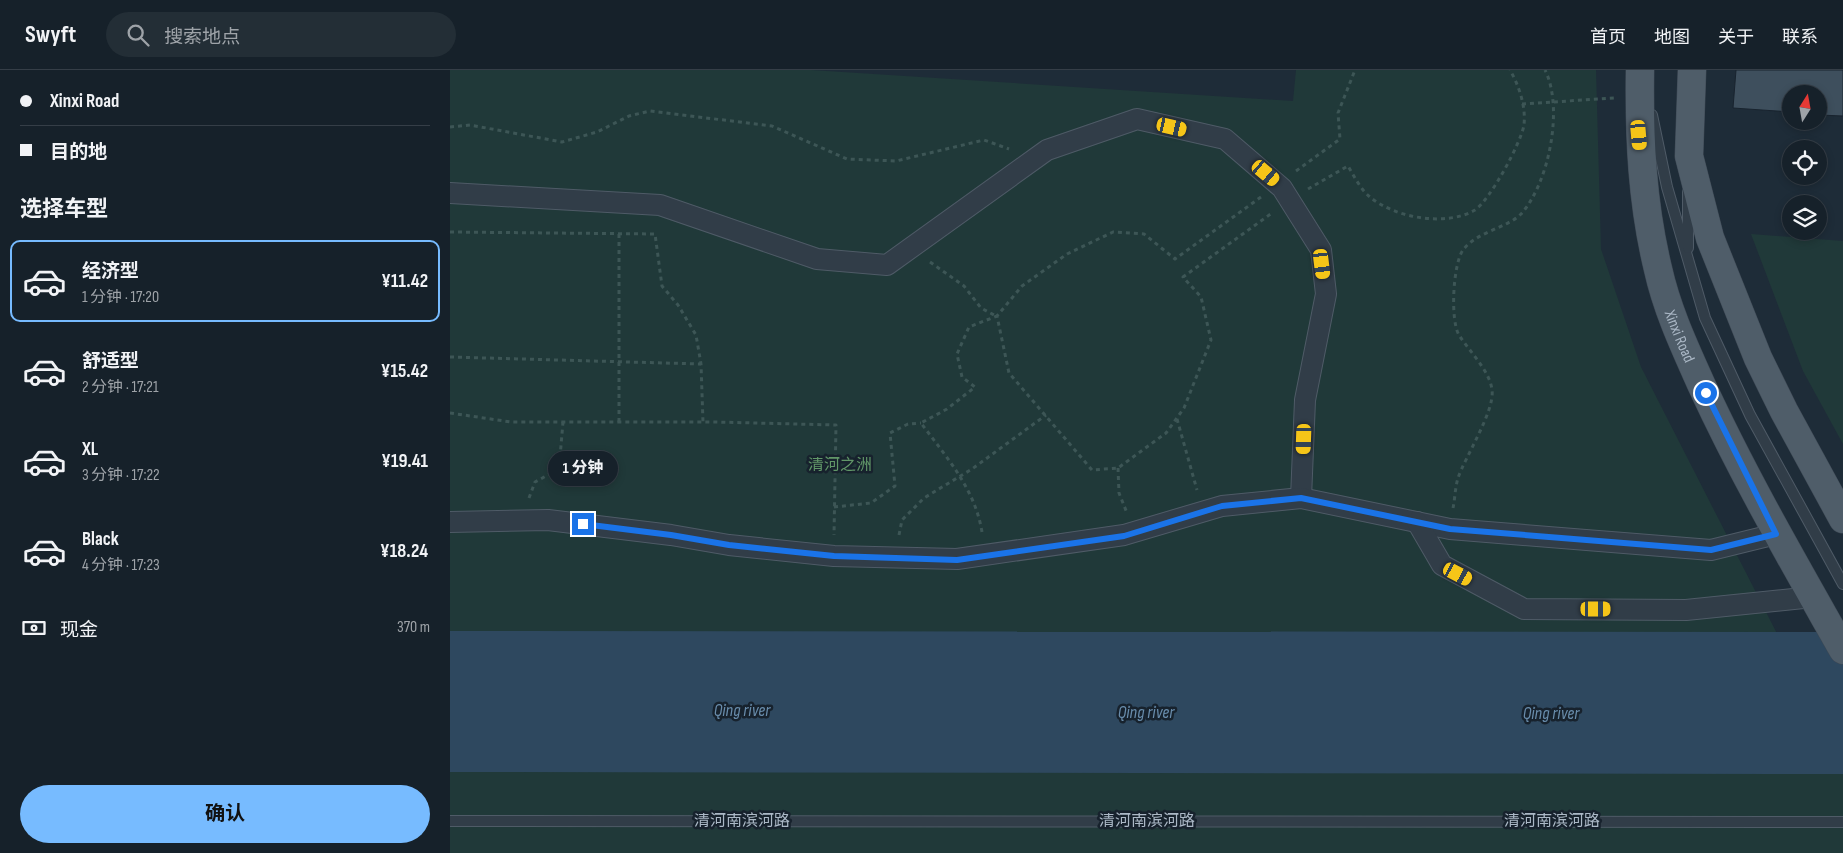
<!DOCTYPE html>
<html lang="zh">
<head>
<meta charset="utf-8">
<style>
	:root { --surface:#16212a; --page:#232e36; --text:#f1f3f6; --muted:#9ea3a8; --line:#353e47; --accent:#7bf }
	body { margin:0; font-family:"Sofia Sans Condensed","Noto Sans SC",sans-serif; background:var(--page); color:var(--text); height:100vh; display:flex; flex-direction:column; font-size:19px; white-space:nowrap }
	* { box-sizing:border-box; margin:0 }
	p { font-size:16px; color:var(--muted) }
	.icon { flex:none; width:28px; height:28px; fill:none; stroke:currentColor; stroke-width:2; stroke-linecap:round; stroke-linejoin:round }
	.map { position:relative; flex:1; overflow:hidden }
	.side { display:flex; flex-direction:column; background:var(--surface); width:450px }
	.side>* { flex:none }
	.top-card { display:grid; align-content:center; height:110px; padding:0 20px; background:var(--surface) }
	.needle { width:32px; rotate:11deg }
	.controls { position:absolute; left:1332px; top:15px; display:grid; gap:10px }
	.controls a { display:grid; place-items:center; width:45px; height:45px; border-radius:50%; background:var(--surface); box-shadow:0 2px 8px #0003,0 0 0 1px var(--line); font-size:25px }
	.end { position:absolute; width:22px; height:22px; margin:-11px; border:6px solid #1a73e8; background:#fff; box-shadow:0 0 0 2px #fff }
	.from { border-radius:50% }
	.bubble { position:absolute; height:35px; border-radius:18px; background:var(--surface); box-shadow:0 2px 8px #0003,0 0 0 1px var(--line); font-size:16px; font-weight:700; line-height:35px; text-align:center }
	.car { position:absolute; width:15px; height:30px; margin:-15px -8px; border-radius:6px; box-shadow:0 0 4px 1px #0007; background:linear-gradient(#f5c518 24%,#345 0 40%,#f5c518 0 76%,#345 0 86%,#f5c518 0) }
	.top-card b { display:flex; align-items:center; gap:18px; height:48px; font-size:19px }
	.top-card b+b { border-top:1px solid var(--line) }
	.top-card i { width:12px; height:12px; background:var(--text) }
	ul { padding:0; list-style:none }
	li { display:flex; align-items:center; gap:15px; height:82px; margin:0 10px 8px; padding:0 10px; border:2px solid transparent; border-radius:10px }
	li div { flex:1 }
	li b { display:block; font-size:19px }
	li em { font-style:normal; font-weight:700 }
	li.active { border-color:var(--accent) }
	li>.icon { width:45px; height:45px; stroke-width:1.5 }
	h2 { padding:0 20px; font-size:22px; line-height:60px }
	.pay { display:flex; align-items:center; gap:12px; height:55px; padding:0 20px; font-size:19px }
	.pay p { margin-inline-start:auto }
	.primary-button { display:flex; gap:10px; margin-top:auto; padding:10px 20px }
	.primary-button a { flex:1; height:58px; border-radius:30px; background:var(--accent); color:#111; font-size:20px; font-weight:700; line-height:58px; text-align:center }
	header { display:flex; align-items:center; gap:30px; box-sizing:border-box; height:70px; padding:0 25px; background:var(--surface); border-bottom:1px solid var(--line) }
	header strong { font-size:24px }
	nav { display:flex; gap:28px; margin-inline-start:auto; font-size:18px }
	.search { width:350px; height:45px; background:var(--page); display:flex; align-items:center; gap:12px; box-sizing:border-box; padding:0 18px; border-radius:28px; color:var(--muted); font-size:19px }
	main { display:flex; flex:1; min-height:0 }
	.map>svg:first-child { display:block }
	.green { fill:#203939 }
	.water { fill:#2e485f }
	.building { fill:#3e4f5d; stroke:#19242f }
	.lines { fill:none; stroke-linecap:round; stroke-linejoin:round }
	.lane-casing { stroke:#4f5b67; stroke-width:12 }
	.street-casing { stroke:#4f5b67; stroke-width:22 }
	.primary-casing { stroke:#3e4955; stroke-width:29 }
	.path { stroke:#3d5656; stroke-width:3; stroke-dasharray:4 4; stroke-linecap:butt }
	.lane { stroke:#313d48; stroke-width:10 }
	.street { stroke:#313d48; stroke-width:20 }
	.primary { stroke:#4f5d69; stroke-width:28 }
	.route { stroke:#1a73e8; stroke-width:6 }
	.labels { text-anchor:middle; stroke-width:5; stroke-linejoin:round; paint-order:stroke }
	.street-label { font-size:16px; fill:#abb8c6; stroke:#17222d }
	.park-label { font-size:16px; fill:#619768; stroke:#17222d }
	.water-label { font-size:18px; font-style:italic; fill:#698dac; stroke:#17222d }
</style>
</head>
<body>
<header>
<strong>Swyft</strong>
<div class="search"><svg class="icon" aria-label="search" viewBox="0 0 24 24"><circle cx="10" cy="10" r="6"/><path d="M15 15l6 6"/></svg>搜索地点</div>
<nav><a>首页</a><a>地图</a><a>关于</a><a>联系</a></nav>
</header>
<main>
<section class="side">
<div class="top-card">
<b><i class="from"></i>Xinxi Road</b>
<b><i></i>目的地</b>
</div>
<h2>选择车型</h2>
<ul>
<li class="active"><svg class="icon" aria-label="car" viewBox="0 0 24 24"><path d="M5 17H2v-5l4-1 3-4h7l3 4 3 1v5h-3M9 17h6M6 11h13"/><circle cx="7" cy="17" r="2"/><circle cx="17" cy="17" r="2"/></svg><div><b>经济型</b><p>1 分钟 · 17:20</p></div><em>¥11.42</em></li>
<li><svg class="icon" aria-label="car" viewBox="0 0 24 24"><path d="M5 17H2v-5l4-1 3-4h7l3 4 3 1v5h-3M9 17h6M6 11h13"/><circle cx="7" cy="17" r="2"/><circle cx="17" cy="17" r="2"/></svg><div><b>舒适型</b><p>2 分钟 · 17:21</p></div><em>¥15.42</em></li>
<li><svg class="icon" aria-label="car" viewBox="0 0 24 24"><path d="M5 17H2v-5l4-1 3-4h7l3 4 3 1v5h-3M9 17h6M6 11h13"/><circle cx="7" cy="17" r="2"/><circle cx="17" cy="17" r="2"/></svg><div><b>XL</b><p>3 分钟 · 17:22</p></div><em>¥19.41</em></li>
<li><svg class="icon" aria-label="car" viewBox="0 0 24 24"><path d="M5 17H2v-5l4-1 3-4h7l3 4 3 1v5h-3M9 17h6M6 11h13"/><circle cx="7" cy="17" r="2"/><circle cx="17" cy="17" r="2"/></svg><div><b>Black</b><p>4 分钟 · 17:23</p></div><em>¥18.24</em></li>
</ul>
<div class="pay"><svg class="icon" aria-label="cash" viewBox="0 0 24 24"><path d="M3 7h18v10H3z"/><circle cx="12" cy="12" r="2"/></svg>现金<p>370 m</p></div>
<div class="primary-button"><a>确认</a></div>
</section>
<div class="map">
<svg width="1393" height="783" viewBox="0 0 1393 783">
	<rect width="100%" height="100%" fill="#1e2c38"/>
	<g class="green">
		<path d="M0,0H361L843,31L846,0H1146L1151,179L1191,297L1393,693V783H0Z"/>
		<path d="M1301,164L1393,171V374L1353,301Z"/>
	</g>
	<path class="water" d="M0,561L1393,562V704L0,702Z"/>
	<path class="building" d="M1286,0H1393V46L1369,45V24H1341V42L1283,38Z"/>
	<g class="lines">
		<g class="lane-casing">
			<g id="lane">
				<path d="M1202,45L1217,117L1255,248L1300,345L1393,514"/>
				<path d="M1238,122V178"/>
				<path d="M0,751L1393,752"/>
			</g>
		</g>
		<g class="street-casing">
			<g id="street">
				<path d="M0,123L210,135L367,189L437,195L597,80L687,49L775,69L832,118L871,180L876,224L855,330L851,428"/>
				<path d="M0,452L98,450L221,465L279,475L384,486L507,489L674,465L772,436L851,428L1000,459L1261,480L1326,464"/>
				<path d="M967,452L992,495L1074,539L1236,540L1363,527"/>
			</g>
		</g>
		<g class="primary-casing">
			<g id="primary">
				<path id="s1" d="M1190,0C1189,68 1192,133 1208,199C1217,240 1235,278 1252,316C1294,407 1344,493 1393,580"/>
				<path d="M1242,0L1239,86L1260,168L1308,288L1334,341L1393,449"/>
			</g>
		</g>
		<g class="path">
			<path d="M1072,34L1164,28"/>
			<path d="M0,57L20,55L112,72L147,62L179,46L200,41L322,56L397,89L446,91L534,70L559,79"/>
			<path d="M846,101L890,69L888,43L905,0"/>
			<path d="M858,119L898,96C904,106 911,120 920,127C945,148 996,157 1025,140C1040,130 1071,73 1074,55C1076,36 1069,16 1060,0"/>
			<path d="M811,127L725,189L694,164L663,162L617,184L572,216L547,246L559,303L642,400L668,398L716,363L734,338L761,270L751,227L733,207L822,143"/>
			<path d="M0,162L205,164L212,216L228,235L246,265L251,294L253,352"/>
			<path d="M480,192L514,216L531,238L546,246"/>
			<path d="M0,287L251,294"/>
			<path d="M0,343L61,352H265L386,355L384,465"/>
			<path d="M727,349L747,420"/>
			<path d="M169,352V164"/>
			<path d="M668,398L669,423L677,443"/>
			<path d="M79,428L85,412L109,399L113,352"/>
			<path d="M384,437L421,433L445,416L440,363L458,354L471,353"/>
			<path d="M1003,438C1005,429 1005,418 1008,408C1015,387 1045,341 1042,320C1040,301 1019,281 1009,265C1000,250 1003,194 1013,180C1026,162 1057,158 1071,144C1099,113 1114,38 1095,0"/>
			<path d="M532,462C525,419 497,388 471,353L497,339L525,317L512,307L507,284L519,257L547,246"/>
			<path d="M449,465L452,450L474,428L522,399L596,345"/>
		</g>
		<use href="#lane" class="lane"/>
		<use href="#street" class="street"/>
		<use href="#primary" class="primary"/>
	</g>
	<g class="lines">
		<path class="route" d="M133,454L221,465L279,475L384,486L507,490L674,466L772,436L851,428L1000,459L1261,480L1326,464L1256,323"/>
	</g>
	<g class="labels">
		<g class="street-label">
			<text dy="6" stroke="none"><textPath href="#s1" startOffset="271">Xinxi Road</textPath></text>
			<text x="292" y="756">清河南滨河路</text>
			<text x="697" y="756">清河南滨河路</text>
			<text x="1102" y="756">清河南滨河路</text>
		</g>
		<g class="park-label">
			<text x="390" y="400">清河之洲</text>
		</g>
		<g class="water-label">
			<text x="292" y="646">Qing river</text>
			<text x="696" y="648">Qing river</text>
			<text x="1101" y="649">Qing river</text>
		</g>
	</g>
</svg>
<div class="controls">
<a><svg class="needle" viewBox="-14 -14 28 28"><path d="M0-13l5 13h-10z" fill="#e53935"/><path d="M0 13l5-13h-10z" fill="#9ea3a8"/></svg></a>
<a><svg class="icon" aria-label="locate" viewBox="0 0 24 24"><circle cx="12" cy="12" r="6"/><path d="M12 2v4M12 18v4M2 12h4M18 12h4"/></svg></a>
<a><svg class="icon" aria-label="layers" viewBox="0 0 24 24"><path d="M12 4l9 5-9 5-9-5zM3 14l9 5 9-5"/></svg></a>
</div>
<i class="end from" style="left:1256px;top:323px"></i>
<i class="end" style="left:133px;top:454px"></i>
<div class="bubble" style="left:98px;top:381px;width:70px">1 分钟</div>
<i class="car" style="left:722px;top:57px;rotate:103deg"></i>
<i class="car" style="left:1189px;top:65px;rotate:175deg"></i>
<i class="car" style="left:816px;top:103px;rotate:130deg"></i>
<i class="car" style="left:872px;top:194px;rotate:173deg"></i>
<i class="car" style="left:854px;top:369px;rotate:182deg"></i>
<i class="car" style="left:1008px;top:504px;rotate:118deg"></i>
<i class="car" style="left:1146px;top:539px;rotate:90deg"></i>
</div>
</main>
</body>
</html>
